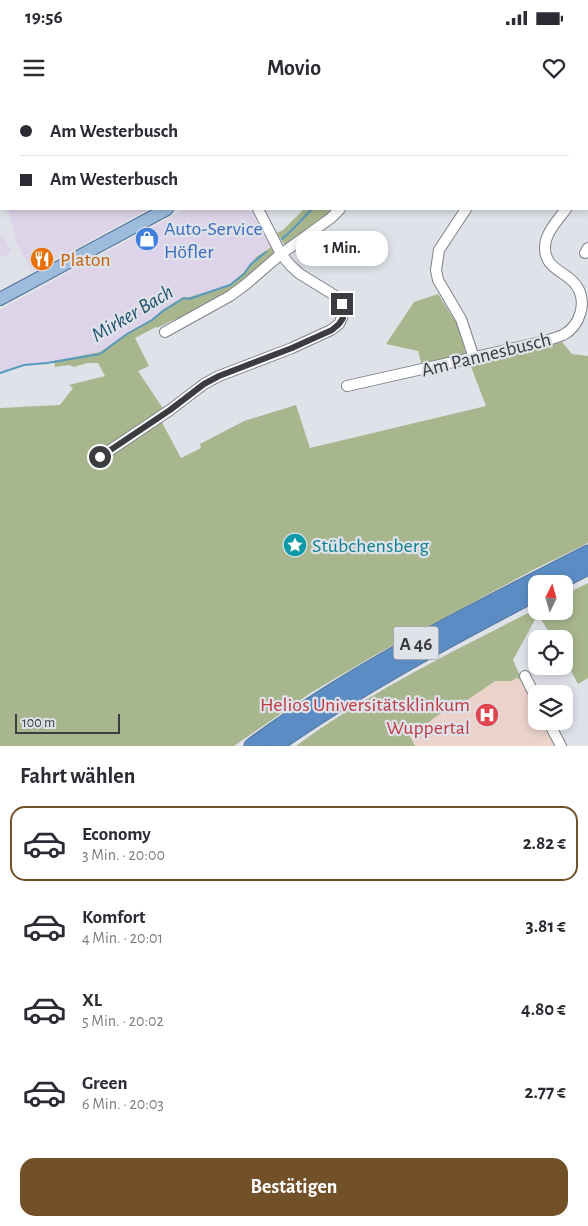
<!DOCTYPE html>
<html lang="de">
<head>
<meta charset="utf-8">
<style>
	:root { --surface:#fff; --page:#f2f2f3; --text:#2b2b33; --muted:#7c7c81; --line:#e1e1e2; --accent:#725028 }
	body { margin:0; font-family:"Alegreya Sans",sans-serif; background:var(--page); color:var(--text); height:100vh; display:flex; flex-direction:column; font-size:19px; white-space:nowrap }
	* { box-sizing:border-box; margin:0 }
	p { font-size:16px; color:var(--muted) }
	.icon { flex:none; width:28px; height:28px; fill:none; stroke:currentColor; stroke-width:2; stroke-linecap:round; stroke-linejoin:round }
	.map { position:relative; height:646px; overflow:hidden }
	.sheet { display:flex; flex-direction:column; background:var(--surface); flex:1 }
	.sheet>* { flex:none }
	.guide { position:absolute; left:0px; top:0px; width:589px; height:110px; box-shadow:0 2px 8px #0003; display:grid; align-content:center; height:110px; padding:0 20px; background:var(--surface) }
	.needle { width:32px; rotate:5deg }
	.tools { position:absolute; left:528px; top:475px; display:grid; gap:10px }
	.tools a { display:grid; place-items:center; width:45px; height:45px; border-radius:10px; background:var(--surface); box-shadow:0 2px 8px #0003; font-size:25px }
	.scale { position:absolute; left:15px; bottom:12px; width:105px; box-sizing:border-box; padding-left:5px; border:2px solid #3b3c3f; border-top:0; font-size:14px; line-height:18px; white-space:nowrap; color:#3b3c3f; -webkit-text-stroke:4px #e0e2ea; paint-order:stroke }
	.end { position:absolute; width:22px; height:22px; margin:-11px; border:6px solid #3b3c3f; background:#fff; box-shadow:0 0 0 2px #fff }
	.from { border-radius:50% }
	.bubble { position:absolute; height:35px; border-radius:15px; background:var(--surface); box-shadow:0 2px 8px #0003; font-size:16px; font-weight:700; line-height:35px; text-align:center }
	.guide b { display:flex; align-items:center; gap:18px; height:48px; font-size:19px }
	.guide b+b { border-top:1px solid var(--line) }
	.guide i { width:12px; height:12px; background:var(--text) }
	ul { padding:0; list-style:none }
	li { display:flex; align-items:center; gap:15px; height:75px; margin:0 10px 8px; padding:0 10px; border:2px solid transparent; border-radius:15px }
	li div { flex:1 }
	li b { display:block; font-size:19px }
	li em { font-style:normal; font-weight:700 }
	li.current { border-color:var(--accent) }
	li>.icon { width:45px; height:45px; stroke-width:1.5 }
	h2 { padding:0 20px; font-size:22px; line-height:60px }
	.primary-button { display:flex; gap:10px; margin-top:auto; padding:10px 20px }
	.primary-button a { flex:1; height:58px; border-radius:15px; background:var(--accent); color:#fff; font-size:20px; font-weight:700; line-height:58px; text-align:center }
	.status { display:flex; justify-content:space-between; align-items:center; height:35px; padding:0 25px; background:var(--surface); direction:ltr }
	.status svg { height:14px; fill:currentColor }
	header { display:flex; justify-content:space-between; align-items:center; height:65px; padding:0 20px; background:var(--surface); font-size:22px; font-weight:700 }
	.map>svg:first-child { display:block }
	.commercial { fill:#ddd4e9 }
	.medical { fill:#ebd2cb }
	.green { fill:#a8b68e }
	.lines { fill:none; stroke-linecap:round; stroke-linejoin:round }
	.stream { stroke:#589abe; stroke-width:2 }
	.minor-casing { stroke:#808289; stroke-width:12 }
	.major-casing { stroke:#507195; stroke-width:14 }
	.highway-casing { stroke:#507195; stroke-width:17 }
	.minor { stroke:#fff; stroke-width:10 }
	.major { stroke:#9dbbdc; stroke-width:12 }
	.highway { stroke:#5b8dc4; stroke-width:15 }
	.route { stroke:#3b3c3f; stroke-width:6 }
	.labels { text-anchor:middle; stroke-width:4.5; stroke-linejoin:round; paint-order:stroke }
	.shield { fill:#e0e2ea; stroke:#6c6e72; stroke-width:1 }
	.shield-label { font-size:19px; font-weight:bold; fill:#3b3c3f }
	.shop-label { font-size:20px; fill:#366cbe; stroke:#e0e2ea; text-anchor:start }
	.food-label { font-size:20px; fill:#c56008; stroke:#e0e2ea; text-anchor:start }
	.street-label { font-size:20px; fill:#3b3c3f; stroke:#e0e2ea }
	.culture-label { font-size:20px; fill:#0d838f; stroke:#e0e2ea; text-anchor:start }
	.health-label { font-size:20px; fill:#be3a42; stroke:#e0e2ea; text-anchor:end }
	.water-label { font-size:21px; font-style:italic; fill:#1e526d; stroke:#e0e2ea }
</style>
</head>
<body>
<div class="status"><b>19:56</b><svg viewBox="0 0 49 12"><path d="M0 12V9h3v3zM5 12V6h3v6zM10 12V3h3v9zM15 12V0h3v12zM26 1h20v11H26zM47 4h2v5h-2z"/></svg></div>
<header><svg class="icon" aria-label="menu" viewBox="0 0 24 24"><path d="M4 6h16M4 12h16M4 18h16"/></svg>Movio<svg class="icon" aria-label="heart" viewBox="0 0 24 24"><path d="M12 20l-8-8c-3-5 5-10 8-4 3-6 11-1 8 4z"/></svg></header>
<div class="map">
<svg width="588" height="646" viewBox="0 0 588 646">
	<rect width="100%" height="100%" fill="#e0e2ea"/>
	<g class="commercial">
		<path d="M100,0H272L271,1Z"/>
		<path d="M8,109H148L32,172L17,144Z"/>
		<path d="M186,109H250L271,147L256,157L244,172L229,185L189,197H183L162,210L152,219L126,234L100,252L45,263L24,264L0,272V210Z"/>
		<path d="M3,135L12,152L0,158V136Z"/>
	</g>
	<path class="medical" d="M516,578L522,580L536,609V621H546L559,646H415L410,636L460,599L495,581H512Z"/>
	<g class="green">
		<path d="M0,0H100L101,1H1L0,59Z"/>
		<path d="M304,109H336L286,145L284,144L277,133L283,130Z"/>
		<path d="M271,147L272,149L275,147L276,152L245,183L188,216L173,220L157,228L156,227L135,238L149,266L138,271L164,310L158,315L181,358L201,348L200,344L244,321L296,305L310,348L486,306L470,264L562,242L572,254L588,256V443L533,470L377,554L312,592L234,646H0V308L60,305L73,288L69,285L105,276L98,263H87L74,267L69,265L55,267L54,261L100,252L126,234L152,219L162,210L183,197H189L229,185L244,172L256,157Z"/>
		<path d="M438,194L457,224L466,254V255L422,266L418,251L386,244L414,202Z"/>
		<path d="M588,483V578L578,584L564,558V539H553L538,514L513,560L522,580L516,578L512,581H495L463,603L460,599L410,636L415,646H296C369,592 456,550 536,509V511H564V495Z"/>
	</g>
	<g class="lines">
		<g class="stream">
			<path d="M405,1L406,0"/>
			<path d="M282,139L293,129L312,109"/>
			<path d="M0,273L24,265L47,263L100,254L127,234L152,220L163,211L184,198L189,199L230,185L244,174L251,164L266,152"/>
		</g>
		<g class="minor-casing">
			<g id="minor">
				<path d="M424,1L425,0"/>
				<path d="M542,1L543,0"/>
				<path d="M588,78V77"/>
				<path d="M466,109L439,150L436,170L438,180L461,219L474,258"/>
				<path d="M585,153L588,148"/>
				<path d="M165,232L230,196L245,185L281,154L331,118L340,109"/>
				<path d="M347,286L541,242C548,240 556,238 563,235C580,226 588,202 576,185C566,171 546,170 545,149C544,134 558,120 566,109"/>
				<path d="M100,357L170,310L204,284L219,276L292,248L331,230L339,224L344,213L342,204L334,195L300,174L291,166L281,154L258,109"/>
				<path d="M525,576L536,598"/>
				<path d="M548,621L561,646"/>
			</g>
		</g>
		<g class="major-casing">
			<g id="major">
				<path d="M285,1L286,0"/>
				<path d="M0,199L167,109"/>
			</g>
		</g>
		<g class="highway-casing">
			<g id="highway">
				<path d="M555,484L588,467"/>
				<path d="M252,646C356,569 473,512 588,453"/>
				<path d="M274,646C357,588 446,540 536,493"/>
			</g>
		</g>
		<use href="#minor" class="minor"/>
		<use href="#major" class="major"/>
		<use href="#highway" class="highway"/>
	</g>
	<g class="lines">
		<path class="route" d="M100,357L170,310L204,284L219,276L292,248L332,230L339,224L343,218L342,204"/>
	</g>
	<defs>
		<g id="shop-disc" transform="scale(1.25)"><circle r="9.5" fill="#3f7fe0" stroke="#e0e2ea"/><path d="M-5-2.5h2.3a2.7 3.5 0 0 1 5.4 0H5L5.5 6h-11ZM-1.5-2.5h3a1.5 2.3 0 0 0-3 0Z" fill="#fff"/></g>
		<g id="restaurant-disc" transform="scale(1.25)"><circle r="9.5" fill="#e8710a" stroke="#e0e2ea"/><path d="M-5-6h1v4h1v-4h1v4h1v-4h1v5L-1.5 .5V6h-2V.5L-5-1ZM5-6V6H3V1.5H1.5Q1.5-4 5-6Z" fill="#fff"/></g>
		<g id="sight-disc" transform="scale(1.25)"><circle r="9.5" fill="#0f9aa8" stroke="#e0e2ea"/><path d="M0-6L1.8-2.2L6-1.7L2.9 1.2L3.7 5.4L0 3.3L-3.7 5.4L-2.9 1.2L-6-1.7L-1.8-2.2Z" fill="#fff"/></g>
		<g id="hospital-disc" transform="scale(1.25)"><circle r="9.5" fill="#e0444e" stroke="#e0e2ea"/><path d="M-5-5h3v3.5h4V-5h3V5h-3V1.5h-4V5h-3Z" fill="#fff"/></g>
	</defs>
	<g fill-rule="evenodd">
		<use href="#shop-disc" x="147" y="139"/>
		<use href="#restaurant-disc" x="42" y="159"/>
		<use href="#sight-disc" x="295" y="445"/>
		<use href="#hospital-disc" x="487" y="615"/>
	</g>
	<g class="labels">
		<rect class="shield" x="393.5" y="526.5" width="45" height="33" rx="4"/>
		<g class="shield-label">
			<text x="416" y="550">A 46</text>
		</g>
		<g class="shop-label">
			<text x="164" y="135">Auto-Service<tspan x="164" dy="23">Höfler</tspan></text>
		</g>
		<g class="food-label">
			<text x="60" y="166">Platon</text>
		</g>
		<g class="street-label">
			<text transform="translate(486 254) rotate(-14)" y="7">Am Pannesbusch</text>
		</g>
		<g class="culture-label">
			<text x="312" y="452">Stübchensberg</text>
		</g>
		<g class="health-label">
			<text x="470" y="611">Helios Universitätsklinkum<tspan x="470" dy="23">Wuppertal</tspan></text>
		</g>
		<g class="water-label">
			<text transform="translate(132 213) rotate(-31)" y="7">Mirker Bach</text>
		</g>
	</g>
</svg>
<div class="tools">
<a><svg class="needle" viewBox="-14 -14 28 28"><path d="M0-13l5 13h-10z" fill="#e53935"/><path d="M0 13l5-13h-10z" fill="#7c7c81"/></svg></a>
<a><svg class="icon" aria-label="locate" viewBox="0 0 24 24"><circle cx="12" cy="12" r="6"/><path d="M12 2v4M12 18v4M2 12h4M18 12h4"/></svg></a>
<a><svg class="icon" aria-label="layers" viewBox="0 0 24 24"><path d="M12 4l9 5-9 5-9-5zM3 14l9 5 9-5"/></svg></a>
</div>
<div class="scale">100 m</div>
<i class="end from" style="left:100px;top:357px"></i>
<i class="end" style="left:342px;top:204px"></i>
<div class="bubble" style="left:296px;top:131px;width:92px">1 Min.</div>
<div class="guide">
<b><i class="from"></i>Am Westerbusch</b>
<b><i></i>Am Westerbusch</b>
</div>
</div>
<section class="sheet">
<h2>Fahrt wählen</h2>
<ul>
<li class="current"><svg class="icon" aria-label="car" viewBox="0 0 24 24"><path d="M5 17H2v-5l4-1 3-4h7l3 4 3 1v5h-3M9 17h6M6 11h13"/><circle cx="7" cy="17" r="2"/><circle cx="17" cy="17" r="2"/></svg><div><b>Economy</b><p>3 Min. · 20:00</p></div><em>2.82 €</em></li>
<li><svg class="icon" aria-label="car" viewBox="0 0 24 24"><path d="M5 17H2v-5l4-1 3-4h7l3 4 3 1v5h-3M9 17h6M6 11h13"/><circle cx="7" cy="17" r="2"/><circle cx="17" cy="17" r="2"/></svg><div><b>Komfort</b><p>4 Min. · 20:01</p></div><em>3.81 €</em></li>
<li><svg class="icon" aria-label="car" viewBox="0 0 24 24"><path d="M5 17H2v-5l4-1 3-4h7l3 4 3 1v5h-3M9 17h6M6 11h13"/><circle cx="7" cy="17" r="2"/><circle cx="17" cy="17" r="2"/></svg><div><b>XL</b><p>5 Min. · 20:02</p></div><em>4.80 €</em></li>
<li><svg class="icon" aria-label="car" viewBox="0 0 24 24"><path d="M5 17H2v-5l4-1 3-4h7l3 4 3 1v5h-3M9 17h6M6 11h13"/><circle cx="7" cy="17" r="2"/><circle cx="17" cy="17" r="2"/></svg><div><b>Green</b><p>6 Min. · 20:03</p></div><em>2.77 €</em></li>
</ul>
<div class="primary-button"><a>Bestätigen</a></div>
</section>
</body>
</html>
